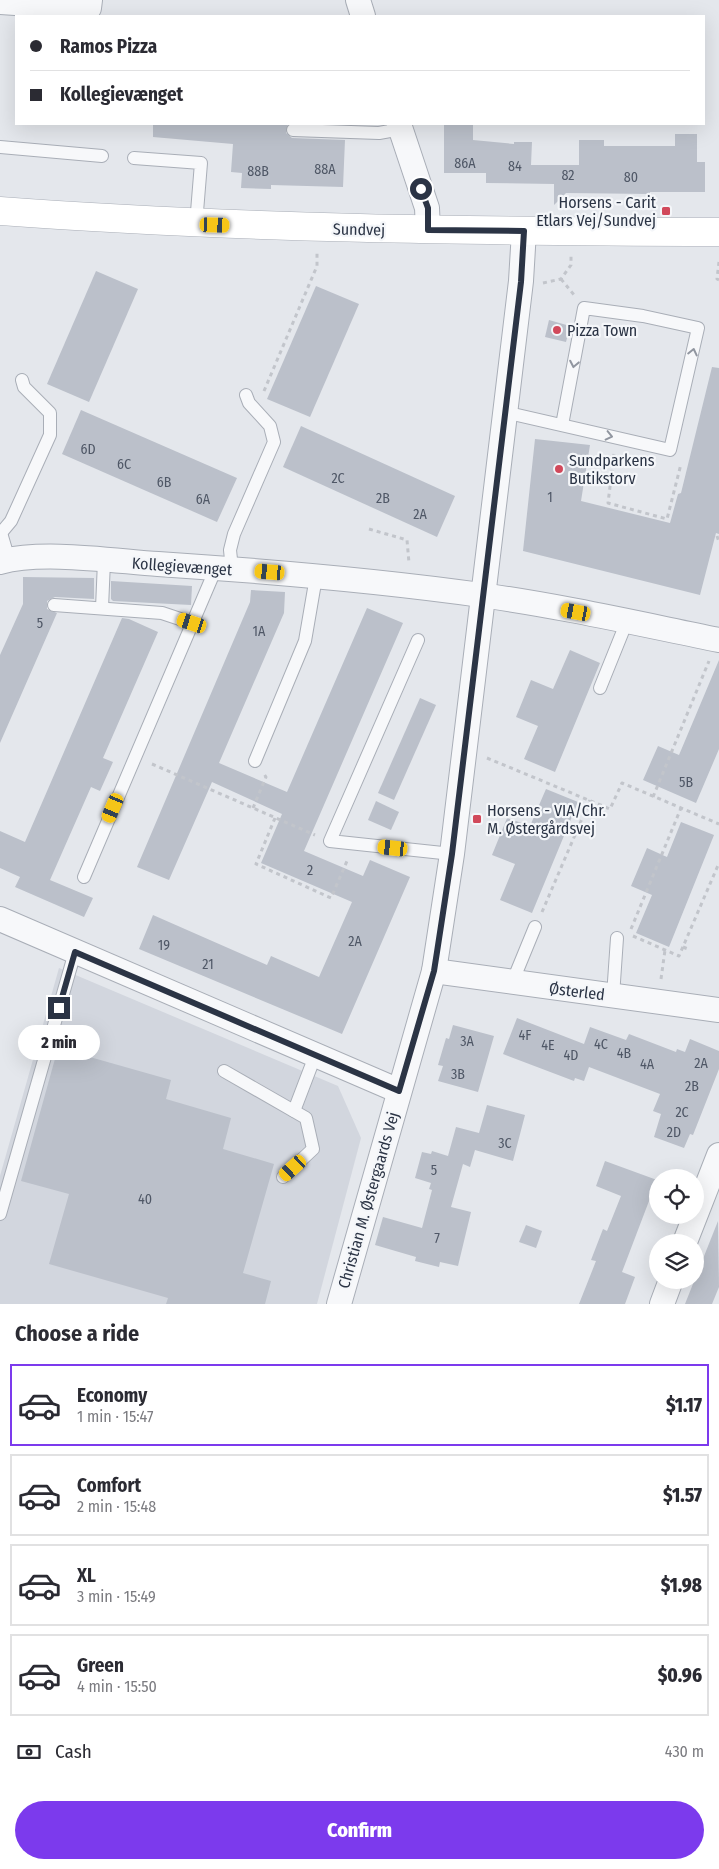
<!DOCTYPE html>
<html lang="en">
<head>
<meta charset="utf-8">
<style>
	:root { --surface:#fff; --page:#f2f2f3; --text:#2b2b33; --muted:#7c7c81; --line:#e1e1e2; --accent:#7c3aed }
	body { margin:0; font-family:"Fira Sans Condensed",sans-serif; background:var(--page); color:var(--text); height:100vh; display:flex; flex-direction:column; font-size:19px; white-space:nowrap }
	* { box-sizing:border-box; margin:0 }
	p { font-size:16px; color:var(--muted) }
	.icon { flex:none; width:28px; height:28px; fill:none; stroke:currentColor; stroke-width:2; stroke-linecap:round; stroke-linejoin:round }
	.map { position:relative; height:1304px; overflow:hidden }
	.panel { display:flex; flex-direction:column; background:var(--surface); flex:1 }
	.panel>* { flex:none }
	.hud { position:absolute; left:15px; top:15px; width:690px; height:110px; border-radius:0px; box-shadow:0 5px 20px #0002; display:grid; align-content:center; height:110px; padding:0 15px; background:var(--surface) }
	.controls { position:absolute; left:649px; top:1169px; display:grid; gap:10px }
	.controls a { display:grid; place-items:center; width:55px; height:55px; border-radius:50%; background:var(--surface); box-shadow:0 5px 20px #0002; font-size:25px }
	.end { position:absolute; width:22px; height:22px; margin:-11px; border:6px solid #2b3445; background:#fff; box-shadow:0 0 0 2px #fff }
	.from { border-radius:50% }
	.bubble { position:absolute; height:35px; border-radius:18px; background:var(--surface); box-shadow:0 5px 20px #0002; font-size:16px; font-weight:800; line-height:35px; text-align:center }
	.car { position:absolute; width:15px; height:30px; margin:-15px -8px; border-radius:6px; box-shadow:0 0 4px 1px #0007; background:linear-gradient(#f5c518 24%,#345 0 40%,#f5c518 0 76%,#345 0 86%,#f5c518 0) }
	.hud b { display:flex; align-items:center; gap:18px; height:48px; font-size:19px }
	.hud b+b { border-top:1px solid var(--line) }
	.hud i { width:12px; height:12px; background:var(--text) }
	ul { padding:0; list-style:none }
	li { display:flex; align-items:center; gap:15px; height:82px; margin:0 10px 8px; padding:0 5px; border:2px solid var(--line); border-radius:0px }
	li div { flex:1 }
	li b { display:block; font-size:19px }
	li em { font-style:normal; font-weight:800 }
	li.active { border-color:var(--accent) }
	li>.icon { width:45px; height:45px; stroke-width:1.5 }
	h2 { padding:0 15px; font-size:22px; line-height:60px }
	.pay { display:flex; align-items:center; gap:12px; height:55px; padding:0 15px; font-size:19px }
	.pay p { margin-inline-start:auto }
	.action { display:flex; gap:10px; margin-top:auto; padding:10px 15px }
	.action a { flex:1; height:58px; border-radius:30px; background:var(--accent); color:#fff; font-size:20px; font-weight:800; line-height:58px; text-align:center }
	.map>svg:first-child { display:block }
	.built { fill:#d2d6de }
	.building { fill:#bbc0ca }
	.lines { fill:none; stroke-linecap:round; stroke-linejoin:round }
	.lane-casing { stroke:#a9aeb7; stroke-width:14 }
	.street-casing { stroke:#a9aeb7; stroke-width:26 }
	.secondary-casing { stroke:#a9aeb7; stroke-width:29 }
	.path { stroke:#c2c5cb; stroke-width:3; stroke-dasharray:4 4; stroke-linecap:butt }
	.lane { stroke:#f7f8fa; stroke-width:12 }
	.street { stroke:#f7f8fa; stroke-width:24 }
	.secondary { stroke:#fff; stroke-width:28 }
	.oneway { stroke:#9196a0 }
	.route { stroke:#2b3445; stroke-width:6 }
	.poi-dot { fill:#d1495b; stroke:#f4f6f9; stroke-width:2 }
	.labels { text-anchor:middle; stroke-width:4.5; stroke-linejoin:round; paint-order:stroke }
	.number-label { font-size:14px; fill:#4f5766 }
	.poi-label { font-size:16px; fill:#2b3445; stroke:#f4f6f9; text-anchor:start }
	.street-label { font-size:16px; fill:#2b3445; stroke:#f4f6f9 }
</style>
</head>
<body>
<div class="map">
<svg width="719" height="1304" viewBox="0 0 719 1304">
	<rect width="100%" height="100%" fill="#e4e7ec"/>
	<path class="built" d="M59,968L338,1086L361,1138L317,1304H0V1176Z"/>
	<g class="building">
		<path d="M153,124H288L286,133L292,138L345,140L343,187L271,185V189L241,188L242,173L231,172L233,144L153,137Z"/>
		<path d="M444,124H473V140L514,144V142H532L531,165H579V140H604V146H675V134H697V162H705V192H650V194L566,193L554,205V184L486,183V173H444Z"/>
		<path d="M96,271L138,289L89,402L47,384Z"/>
		<path d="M316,286L359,304L310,417L267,399Z"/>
		<path d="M549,320L570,326L566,342L545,337Z"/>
		<path d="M712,367L719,368V534L716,533L700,595L523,551L535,439L590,445L581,501L670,523L678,494L681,493Z"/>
		<path d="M81,410L237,478L217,522L62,454Z"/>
		<path d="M301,426L455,496L437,537L283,467Z"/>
		<path d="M23,577L94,578V599L55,597L47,601V609L57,613L0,743V655L23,604Z"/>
		<path d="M111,581L192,586L191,605L113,601L111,599Z"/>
		<path d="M251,590L285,592L284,613L219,763L287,792L367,608L403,623L304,851L363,876L370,860L410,877L342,1034L139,949L153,915L267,965L271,956L319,977L352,902L261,863L282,814L212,782L169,880L137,867L250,602Z"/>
		<path d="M122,618L129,619L158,632L103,758L113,762L100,791L91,787L50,880L93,898L84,917L15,887L20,877L0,868V831L25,842Z"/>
		<path d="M570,650L600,663L555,772L524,759L538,726L516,717L531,680L553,689Z"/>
		<path d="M719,660V749L696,803L643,780L658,746L679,755Z"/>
		<path d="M420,698L436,705L394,800L378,793Z"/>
		<path d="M546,789L578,802L532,913L500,900L515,864L492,855L507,818L530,826Z"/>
		<path d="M376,801L399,812L391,830L368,820Z"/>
		<path d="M681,822L714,835L669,947L636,933L652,895L631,886L647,848L667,857Z"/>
		<path d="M517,1018L584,1044L590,1027L626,1040L629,1034L676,1052L677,1049L685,1052L690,1039L719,1051V1069L693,1135L690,1134L684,1148L654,1137L661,1114L653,1111L660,1094L589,1067L584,1081L575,1078L574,1081L503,1054Z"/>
		<path d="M453,1025L494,1036L478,1092L438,1081L443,1066L438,1065L446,1038L449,1039Z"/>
		<path d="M58,1048L171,1080L166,1099L231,1118L223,1149L274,1164L243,1273L271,1281L265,1304H166L168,1298L49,1264L69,1194L21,1181Z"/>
		<path d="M487,1105L525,1115L513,1161L475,1150L470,1167L463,1164L451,1207L471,1212L458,1266L440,1262L439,1267L415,1261L416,1257L375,1245L383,1217L422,1228L432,1190L429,1189L431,1183L415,1178L422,1152L431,1154L432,1151L448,1156L456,1127L479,1133Z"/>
		<path d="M605,1161L657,1180L622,1272L635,1277L625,1304H579L596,1261L591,1260L603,1229L607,1231L621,1196L596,1186Z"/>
		<path d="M718,1221L719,1287L712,1304H685Z"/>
		<path d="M526,1225L542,1231L536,1248L519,1242Z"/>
	</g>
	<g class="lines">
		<g class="lane-casing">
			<g id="lane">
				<path d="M293,130L379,133L401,129"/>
				<path d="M0,147L102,156"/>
				<path d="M134,158L201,163L196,224"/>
				<path d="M504,412L670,450L698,328L643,316L584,308L562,425"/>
				<path d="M1,533L11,521L50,435V413L24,387L22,380"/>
				<path d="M1,533L9,560"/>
				<path d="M232,569L230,550L234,534L274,442L270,426L249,403L246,395"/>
				<path d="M54,605L162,613L192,623"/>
				<path d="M102,608L104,561"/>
				<path d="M418,640L330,841L452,854"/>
				<path d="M600,688L627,621"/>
				<path d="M255,761L305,641L316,577"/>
				<path d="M84,877L216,568"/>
				<path d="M512,983L535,927"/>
				<path d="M613,996L617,938"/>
				<path d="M224,1071L306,1118L313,1149L283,1177"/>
				<path d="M294,1111L315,1056"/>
				<path d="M0,1214L75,952"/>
			</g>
		</g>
		<g class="street-casing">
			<g id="street">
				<path d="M358,0L363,16"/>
				<path d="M0,2L89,8L90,0"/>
				<path d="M399,124L427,208L428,230"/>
				<path d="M0,562C41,550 114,561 158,564C266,571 374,580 481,595C561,606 640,624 719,640"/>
				<path d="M0,919L399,1091"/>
				<path d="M434,971L719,1010"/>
				<path d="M685,1242L719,1155"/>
				<path d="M339,1304L434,971L452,854L521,281L524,231"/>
				<path d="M662,1304L671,1280"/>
			</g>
		</g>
		<g class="secondary-casing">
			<path id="secondary" d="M0,211C240,229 479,231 719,232"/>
		</g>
		<g class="path">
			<path d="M719,262L717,279L719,280"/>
			<path d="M561,279L575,296"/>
			<path d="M543,283L561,279L571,265V254"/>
			<path d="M264,391L317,266V251"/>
			<path d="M614,454L608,503L667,519L681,464"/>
			<path d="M369,529L407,540L409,563"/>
			<path d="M717,536L719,542"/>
			<path d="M487,758L610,809L622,783L719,824"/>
			<path d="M152,764L315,835"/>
			<path d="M653,797L709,661"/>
			<path d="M253,808L266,777L264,774"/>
			<path d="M275,818L256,864L331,898L347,861"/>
			<path d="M542,912L590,800"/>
			<path d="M631,929L681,808"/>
			<path d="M633,936L679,956L719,863"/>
			<path d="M683,947L688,949"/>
			<path d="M661,979L665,950"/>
		</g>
		<use href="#lane" class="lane"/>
		<use href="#street" class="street"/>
		<use href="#secondary" class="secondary"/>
	</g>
	<defs><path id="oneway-chevron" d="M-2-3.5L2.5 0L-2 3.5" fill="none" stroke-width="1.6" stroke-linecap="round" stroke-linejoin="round" transform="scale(1.25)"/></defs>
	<g class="oneway">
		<use href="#oneway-chevron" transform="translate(693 352) rotate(-77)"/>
		<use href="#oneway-chevron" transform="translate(574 364) rotate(101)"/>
		<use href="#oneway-chevron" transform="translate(609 436) rotate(13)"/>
	</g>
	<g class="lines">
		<path class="route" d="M59,1008L75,952L399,1091L434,971L437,952L452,854L521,282L524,231L428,230V208L421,189"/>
	</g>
	<g class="poi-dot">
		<rect x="661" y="206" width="10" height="10" rx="2.5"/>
		<circle cx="557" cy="330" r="5"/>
		<circle cx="559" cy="469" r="5"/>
		<rect x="472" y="814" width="10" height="10" rx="2.5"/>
	</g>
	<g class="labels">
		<g class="number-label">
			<text x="465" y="168">86A</text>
			<text x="515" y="171">84</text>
			<text x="325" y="174">88A</text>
			<text x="258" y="176">88B</text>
			<text x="568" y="180">82</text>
			<text x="631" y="182">80</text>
			<text x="88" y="454">6D</text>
			<text x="124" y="469">6C</text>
			<text x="338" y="483">2C</text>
			<text x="164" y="487">6B</text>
			<text x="550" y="502">1</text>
			<text x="383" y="503">2B</text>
			<text x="203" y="504">6A</text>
			<text x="420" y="519">2A</text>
			<text x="40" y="628">5</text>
			<text x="259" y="636">1A</text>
			<text x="686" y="787">5B</text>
			<text x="310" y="875">2</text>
			<text x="355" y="946">2A</text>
			<text x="164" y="950">19</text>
			<text x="208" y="969">21</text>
			<text x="525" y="1040">4F</text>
			<text x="467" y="1046">3A</text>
			<text x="601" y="1049">4C</text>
			<text x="548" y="1050">4E</text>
			<text x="624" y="1058">4B</text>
			<text x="571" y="1060">4D</text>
			<text x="701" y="1068">2A</text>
			<text x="647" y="1069">4A</text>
			<text x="458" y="1079">3B</text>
			<text x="692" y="1091">2B</text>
			<text x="682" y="1117">2C</text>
			<text x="674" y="1137">2D</text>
			<text x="505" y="1148">3C</text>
			<text x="434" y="1175">5</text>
			<text x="145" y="1204">40</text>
			<text x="437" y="1243">7</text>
		</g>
		<g class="poi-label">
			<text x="656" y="208" text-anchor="end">Horsens - Carit<tspan x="656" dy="18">Etlars Vej/Sundvej</tspan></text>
			<text x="567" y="336">Pizza Town</text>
			<text x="569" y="466">Sundparkens<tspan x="569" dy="18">Butikstorv</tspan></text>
			<text x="487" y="816">Horsens - VIA/Chr.<tspan x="487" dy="18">M. Østergårdsvej</tspan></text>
		</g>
		<g class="street-label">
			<text transform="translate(359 229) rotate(1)" y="6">Sundvej</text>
			<text transform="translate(182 566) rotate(4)" y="6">Kollegievænget</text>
			<text transform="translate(577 991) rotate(7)" y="6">Østerled</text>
			<text transform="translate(368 1200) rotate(-74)" y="6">Christian M. Østergaards Vej</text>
		</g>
	</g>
</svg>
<div class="controls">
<a><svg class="icon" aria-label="locate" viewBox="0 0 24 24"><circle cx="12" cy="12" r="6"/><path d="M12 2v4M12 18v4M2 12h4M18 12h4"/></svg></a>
<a><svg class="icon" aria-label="layers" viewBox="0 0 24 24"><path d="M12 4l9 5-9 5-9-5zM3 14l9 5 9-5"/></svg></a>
</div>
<i class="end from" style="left:421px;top:189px"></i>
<i class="end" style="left:59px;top:1008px"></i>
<div class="bubble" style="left:18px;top:1025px;width:82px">2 min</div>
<i class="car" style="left:215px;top:225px;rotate:92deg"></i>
<i class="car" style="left:270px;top:572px;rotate:275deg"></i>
<i class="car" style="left:576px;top:612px;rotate:280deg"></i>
<i class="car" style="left:192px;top:623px;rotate:288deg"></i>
<i class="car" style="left:113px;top:808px;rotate:203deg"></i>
<i class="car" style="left:393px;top:848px;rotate:276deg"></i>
<i class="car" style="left:293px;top:1168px;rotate:228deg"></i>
<div class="hud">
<b><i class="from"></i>Ramos Pizza</b>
<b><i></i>Kollegievænget</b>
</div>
</div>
<section class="panel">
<h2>Choose a ride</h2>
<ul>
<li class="active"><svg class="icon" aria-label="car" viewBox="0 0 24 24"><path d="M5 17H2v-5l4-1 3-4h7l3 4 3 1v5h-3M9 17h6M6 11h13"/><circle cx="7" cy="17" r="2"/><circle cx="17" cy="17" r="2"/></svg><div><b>Economy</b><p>1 min · 15:47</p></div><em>$1.17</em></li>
<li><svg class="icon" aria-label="car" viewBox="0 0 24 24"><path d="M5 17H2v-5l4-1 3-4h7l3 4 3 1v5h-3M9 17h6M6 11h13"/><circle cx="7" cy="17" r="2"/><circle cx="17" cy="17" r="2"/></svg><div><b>Comfort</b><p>2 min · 15:48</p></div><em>$1.57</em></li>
<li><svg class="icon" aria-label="car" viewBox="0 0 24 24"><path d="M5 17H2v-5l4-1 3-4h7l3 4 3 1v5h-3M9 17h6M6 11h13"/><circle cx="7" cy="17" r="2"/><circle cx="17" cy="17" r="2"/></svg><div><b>XL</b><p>3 min · 15:49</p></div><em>$1.98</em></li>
<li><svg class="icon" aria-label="car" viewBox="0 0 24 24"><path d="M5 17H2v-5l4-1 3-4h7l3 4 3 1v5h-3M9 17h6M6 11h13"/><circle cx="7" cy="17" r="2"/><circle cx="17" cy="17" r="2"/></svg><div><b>Green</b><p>4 min · 15:50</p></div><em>$0.96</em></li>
</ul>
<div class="pay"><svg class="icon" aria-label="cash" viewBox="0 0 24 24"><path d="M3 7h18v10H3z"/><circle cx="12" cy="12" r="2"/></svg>Cash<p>430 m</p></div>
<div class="action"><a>Confirm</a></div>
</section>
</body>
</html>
